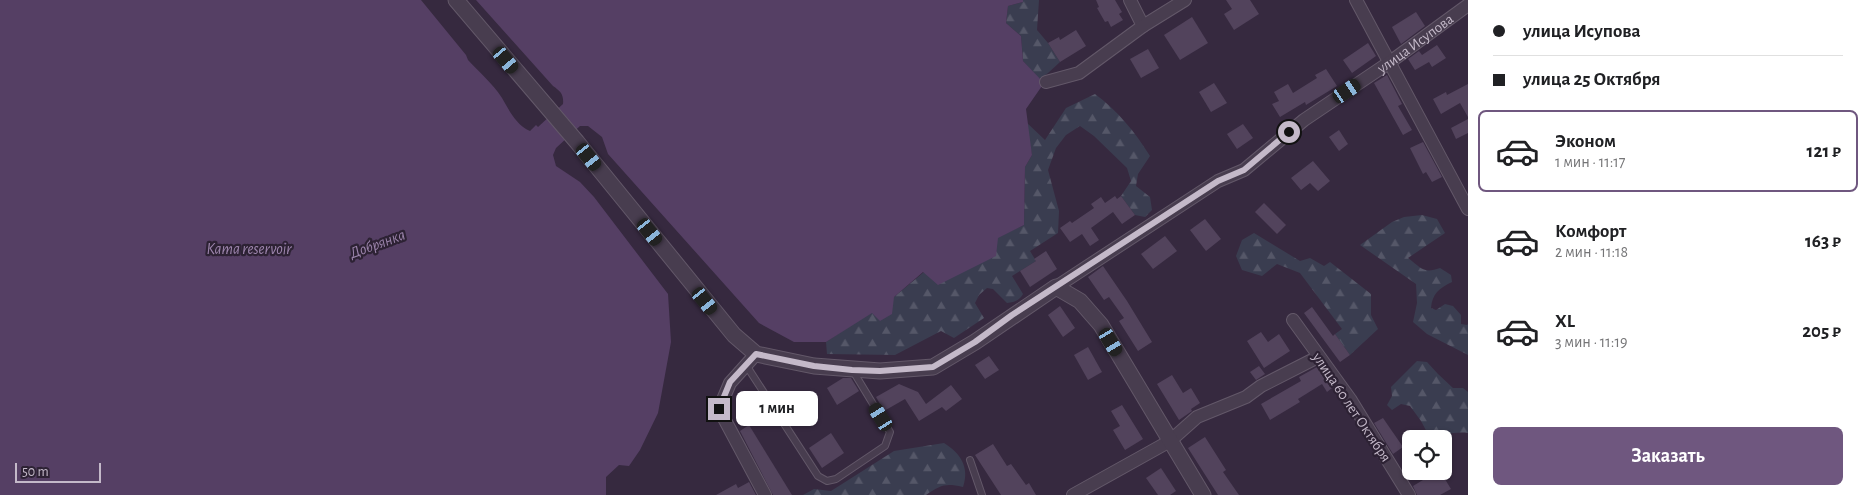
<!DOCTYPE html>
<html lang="ru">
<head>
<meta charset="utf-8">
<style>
	:root { --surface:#fff; --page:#f2f2f2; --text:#202124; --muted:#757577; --line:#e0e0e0; --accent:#6f577f }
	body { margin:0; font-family:"Alegreya Sans",sans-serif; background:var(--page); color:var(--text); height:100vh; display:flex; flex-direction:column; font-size:19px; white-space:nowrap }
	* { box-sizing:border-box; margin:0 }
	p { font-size:16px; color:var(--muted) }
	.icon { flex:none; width:28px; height:28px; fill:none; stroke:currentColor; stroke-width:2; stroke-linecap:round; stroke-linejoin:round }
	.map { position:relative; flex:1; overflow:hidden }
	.drawer { display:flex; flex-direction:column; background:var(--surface); width:400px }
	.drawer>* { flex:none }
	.guide { display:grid; align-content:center; height:110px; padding:0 25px; background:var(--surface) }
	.tools { position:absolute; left:1402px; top:430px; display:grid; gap:10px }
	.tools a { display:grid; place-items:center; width:50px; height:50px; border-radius:8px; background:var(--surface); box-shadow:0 1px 4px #0004; font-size:25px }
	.scale { position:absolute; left:15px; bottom:12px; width:86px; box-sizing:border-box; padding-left:5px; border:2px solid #c4b9c9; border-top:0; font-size:14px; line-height:18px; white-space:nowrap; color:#c4b9c9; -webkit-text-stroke:4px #2d2234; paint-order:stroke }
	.end { position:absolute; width:22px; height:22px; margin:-11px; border:6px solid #c4b9c9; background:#111; box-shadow:0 0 0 2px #111 }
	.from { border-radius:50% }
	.bubble { position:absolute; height:35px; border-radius:8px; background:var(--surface); box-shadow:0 1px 4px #0004; font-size:16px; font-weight:700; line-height:35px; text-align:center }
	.car { position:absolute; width:15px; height:30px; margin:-15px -8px; border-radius:6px; box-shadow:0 0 4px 1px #0007; background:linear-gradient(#222 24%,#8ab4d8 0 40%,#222 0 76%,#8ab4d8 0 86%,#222 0) }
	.guide b { display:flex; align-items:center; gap:18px; height:48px; font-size:19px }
	.guide b+b { border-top:1px solid var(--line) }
	.guide i { width:12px; height:12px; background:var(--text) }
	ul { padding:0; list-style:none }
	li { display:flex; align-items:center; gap:15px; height:82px; margin:0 10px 8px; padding:0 15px; border:2px solid transparent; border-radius:8px }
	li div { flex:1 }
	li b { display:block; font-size:19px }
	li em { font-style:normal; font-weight:700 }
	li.active { border-color:var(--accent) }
	li>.icon { width:45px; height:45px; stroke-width:1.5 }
	.cta { display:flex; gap:10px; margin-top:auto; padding:10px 25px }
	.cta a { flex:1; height:58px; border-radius:8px; background:var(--accent); color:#fff; font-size:20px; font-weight:700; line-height:58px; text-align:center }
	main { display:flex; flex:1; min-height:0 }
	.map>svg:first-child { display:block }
	.forest { fill:url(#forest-firs) }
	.water { fill:#553f64 }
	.building { fill:#52435c }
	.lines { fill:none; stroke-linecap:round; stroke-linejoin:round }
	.service-casing { stroke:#635869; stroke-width:8 }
	.minor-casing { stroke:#635869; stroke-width:14 }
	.tertiary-casing { stroke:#635869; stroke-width:17 }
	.service { stroke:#483d4f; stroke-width:6 }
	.minor { stroke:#483d4f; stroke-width:12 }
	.tertiary { stroke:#483d4f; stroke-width:15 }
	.route { stroke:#c4b9c9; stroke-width:6 }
	.labels { text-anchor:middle; stroke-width:4.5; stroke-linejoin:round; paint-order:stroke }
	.street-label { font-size:15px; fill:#c4b9c9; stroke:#2d2234 }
	.water-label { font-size:16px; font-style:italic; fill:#9d85ad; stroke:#2d2234 }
</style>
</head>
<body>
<main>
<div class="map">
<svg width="1468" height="495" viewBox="0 0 1468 495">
	<defs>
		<pattern id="forest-firs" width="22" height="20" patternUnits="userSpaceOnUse" patternTransform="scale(1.25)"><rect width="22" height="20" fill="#3a3d50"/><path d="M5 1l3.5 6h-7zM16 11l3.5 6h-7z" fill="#555768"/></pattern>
	</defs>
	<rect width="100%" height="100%" fill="#36293f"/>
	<g class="forest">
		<path d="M1023,0H1039L1037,30L1048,43L1060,62L1048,73L1039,79L1023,61L1021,36L1006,23L1008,6L1023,2Z"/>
		<path d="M1095,94C1118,111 1135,132 1150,156L1138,174L1136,186L1150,197L1152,210L1145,217L1135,215L1121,196L1131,181L1127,168L1094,136L1080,126L1066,135L1056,148L1048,170L1059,211L1058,233L1030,251L1036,261L1012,276L1023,294C1019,301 1014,302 1007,303L993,289L987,288L979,295L975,303L984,318L954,338L941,331L895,355L827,354L826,342L894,297L924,272L1024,225L1025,167L1032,155L1026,122L1045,140L1066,108Z"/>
		<path d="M1422,215L1437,219L1445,233L1408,258C1421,268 1424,274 1440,268L1451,275L1452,282C1439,288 1432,294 1431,308L1436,310L1445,304L1453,306L1461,315V324L1467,325L1468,324V355L1427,334L1413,322L1417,303L1416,284L1360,245L1392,222L1404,217Z"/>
		<path d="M1254,233L1300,261L1310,258L1324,266L1330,262L1371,294V315L1378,329L1350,355L1335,334L1342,329L1300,273L1277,264L1262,276L1242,270L1236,256L1242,240Z"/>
		<path d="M1417,361L1427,362L1438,374L1453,388H1463L1468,392V433C1455,431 1442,436 1429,436L1421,421L1410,406L1401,404L1392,410L1387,405L1392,396L1391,387Z"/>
		<path d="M944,443C960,453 970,467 963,487C945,483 941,485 926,495H803L814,489L831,491L894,451Z"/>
	</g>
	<path class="water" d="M0,0H421L466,55L468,60C479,72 493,84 502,98C509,110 516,125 530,131L536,125L538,127L563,104C564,94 560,91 553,86L476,0H1023V2L1008,6L1006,23L1021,36L1023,61L1044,83L1026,109L1032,155L1025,167L1024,225L998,238L996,256L938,285L923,272L894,297L892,314L880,321L872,313L826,342H794L759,323L608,154L602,137L588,126H580L556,148L553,155L556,166L580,182L594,197L668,294L671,342L658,413L640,450L629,466L619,465L606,477V495H0Z"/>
	<g class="building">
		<path d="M1096,0H1115L1122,12L1119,14L1123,20L1111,27L1108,21L1105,22L1097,8L1099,7Z"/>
		<path d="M1226,0H1250L1259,14L1234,30L1224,14L1232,9Z"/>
		<path d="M1416,12L1425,26L1401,44L1392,27Z"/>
		<path d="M1192,17L1208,43L1180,60L1164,35Z"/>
		<path d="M1076,30L1086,46L1060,62L1048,43L1059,37L1060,40Z"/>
		<path d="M1368,43L1376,56L1352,73L1343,60Z"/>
		<path d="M1437,45L1446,58L1432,67L1429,62L1415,70L1408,59L1419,51L1422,55Z"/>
		<path d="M1148,49L1159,68L1141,78L1130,59Z"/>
		<path d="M1326,69L1337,86L1306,105L1305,102L1280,117L1272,104L1279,101L1274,92L1288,84L1293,93L1317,78L1315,75Z"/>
		<path d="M1387,75L1402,104L1398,106L1412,130L1403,135L1374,83Z"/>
		<path d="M1214,83L1227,103L1211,112L1199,92Z"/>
		<path d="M1468,84V117L1460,103L1441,114L1433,99L1446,92L1447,95Z"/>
		<path d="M1468,119V133L1456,139L1451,128Z"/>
		<path d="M1243,124L1253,138L1237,149L1227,134Z"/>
		<path d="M1339,130L1348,144L1339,151L1329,137Z"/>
		<path d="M1423,142L1442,177L1432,182L1426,172L1423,174L1410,148Z"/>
		<path d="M1313,161L1330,181L1318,191L1310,183L1301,190L1291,178Z"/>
		<path d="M1115,196L1117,199L1121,196L1135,215L1122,224L1113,212L1091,228L1099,240L1090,246L1082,234L1070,242L1060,228L1070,221L1072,223L1094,208L1091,204L1101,197L1105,203Z"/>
		<path d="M1264,203L1286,225L1277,234L1255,212Z"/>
		<path d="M1205,219L1221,239L1206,251L1190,230Z"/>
		<path d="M1165,236L1177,251L1153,269L1141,254Z"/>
		<path d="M1046,251L1057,269L1030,287L1020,271L1036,261L1034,259Z"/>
		<path d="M1103,266L1127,301L1152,342L1138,351L1119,321L1124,318L1109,297L1104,300L1088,277Z"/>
		<path d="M1060,306L1075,328L1063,337L1048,315Z"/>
		<path d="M1312,307L1333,336L1335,334L1350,355L1340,362L1304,313Z"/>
		<path d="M1261,332L1268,342L1279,334L1290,351L1264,368L1247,341Z"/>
		<path d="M1088,347L1102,372L1088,380L1074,355Z"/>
		<path d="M989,356L999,370L985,379L975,365Z"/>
		<path d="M1259,366L1265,374L1256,380L1250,372Z"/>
		<path d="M1317,367L1332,388L1327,392L1322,384L1298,399L1300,402L1270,420L1261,404L1301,381L1299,377Z"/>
		<path d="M1172,375L1183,393L1191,388L1200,403L1191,409L1192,411L1179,420L1157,384Z"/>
		<path d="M843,378H851L859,391L837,405L827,388Z"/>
		<path d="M899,384L918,392L926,404L951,385L962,399L946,411L942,407L919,421L905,399L884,411L876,397Z"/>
		<path d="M1122,405L1143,439L1125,450L1113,430L1120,426L1111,411Z"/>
		<path d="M1383,418L1403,447L1393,454L1374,423Z"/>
		<path d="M749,425L792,495H773L740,431Z"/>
		<path d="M831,433L844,453L822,468L809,448Z"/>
		<path d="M1205,437L1226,470L1223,472L1239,495H1218L1188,448Z"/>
		<path d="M993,444L1007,466L1011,464L1026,485L1029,483L1036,495H1001L975,455Z"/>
		<path d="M1161,468L1176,491L1170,495H1158L1146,478Z"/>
		<path d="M1438,471H1440L1451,489L1440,495H1417L1413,486Z"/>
		<path d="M749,482L756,495H716L736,484L738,488Z"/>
	</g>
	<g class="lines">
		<g class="service-casing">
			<g id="service">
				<path d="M746,365L818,476L827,481L836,479L885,446L890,432L853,371"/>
				<path d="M970,460L982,495"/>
			</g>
		</g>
		<g class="minor-casing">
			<g id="minor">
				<path d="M1130,0L1143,26"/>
				<path d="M1356,0L1468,209"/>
				<path d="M1046,82L1079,73L1143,26L1185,0"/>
				<path id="s1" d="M1056,287L1218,181L1244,170L1304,120L1390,62L1468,5"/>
				<path d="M1293,320L1350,399L1409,495"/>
				<path d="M756,354L730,383L719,409L765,495"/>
				<path d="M1073,495L1170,441L1197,417L1246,397L1261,386L1318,357"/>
			</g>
		</g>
		<g class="tertiary-casing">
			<path id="tertiary" d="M456,0L577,142L734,335L756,354L814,366L880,371L933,367L975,342L1056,287L1080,301L1101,325L1203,495"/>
		</g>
		<use href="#service" class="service"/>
		<use href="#minor" class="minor"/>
		<use href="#tertiary" class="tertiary"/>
	</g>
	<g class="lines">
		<path class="route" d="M719,409L730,382L756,354L814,366L852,370L880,371L933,367L975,342L1012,315L1218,181L1244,170L1289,132"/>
	</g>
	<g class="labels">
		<g class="street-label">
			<text dy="5" stroke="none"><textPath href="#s1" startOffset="435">улица Исупова</textPath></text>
			<text transform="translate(1352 407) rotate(56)" y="5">улица 60 лет Октября</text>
		</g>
		<g class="water-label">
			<text transform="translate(377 243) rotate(-20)" y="6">Добрянка</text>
			<text x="249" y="254">Kama reservoir</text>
		</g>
	</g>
</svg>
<div class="tools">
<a><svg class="icon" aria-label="locate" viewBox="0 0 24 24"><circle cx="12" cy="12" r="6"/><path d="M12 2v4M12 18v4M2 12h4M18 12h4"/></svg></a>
</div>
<div class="scale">50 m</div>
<i class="end from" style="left:1289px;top:132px"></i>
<i class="end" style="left:719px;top:409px"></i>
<div class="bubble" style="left:736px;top:391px;width:82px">1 мин</div>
<i class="car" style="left:506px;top:60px;rotate:140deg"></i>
<i class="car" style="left:1347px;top:91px;rotate:56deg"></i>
<i class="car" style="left:589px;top:157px;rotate:141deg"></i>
<i class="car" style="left:650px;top:232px;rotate:141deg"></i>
<i class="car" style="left:705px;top:301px;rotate:141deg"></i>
<i class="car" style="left:1111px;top:342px;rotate:149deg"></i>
<i class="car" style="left:881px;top:417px;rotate:328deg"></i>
</div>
<section class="drawer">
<div class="guide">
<b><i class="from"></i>улица Исупова</b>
<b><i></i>улица 25 Октября</b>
</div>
<ul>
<li class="active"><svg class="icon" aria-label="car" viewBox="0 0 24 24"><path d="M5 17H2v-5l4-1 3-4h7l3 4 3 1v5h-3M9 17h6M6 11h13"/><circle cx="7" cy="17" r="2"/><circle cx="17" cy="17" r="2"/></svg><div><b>Эконом</b><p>1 мин · 11:17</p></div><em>121 ₽</em></li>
<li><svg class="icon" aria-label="car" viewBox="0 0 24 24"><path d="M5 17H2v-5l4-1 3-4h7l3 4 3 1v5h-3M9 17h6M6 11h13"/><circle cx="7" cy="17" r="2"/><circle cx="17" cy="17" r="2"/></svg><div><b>Комфорт</b><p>2 мин · 11:18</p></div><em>163 ₽</em></li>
<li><svg class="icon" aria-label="car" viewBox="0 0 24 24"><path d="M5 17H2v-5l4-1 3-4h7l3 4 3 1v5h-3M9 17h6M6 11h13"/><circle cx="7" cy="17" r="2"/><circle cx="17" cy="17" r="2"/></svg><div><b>XL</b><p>3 мин · 11:19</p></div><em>205 ₽</em></li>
</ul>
<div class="cta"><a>Заказать</a></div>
</section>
</main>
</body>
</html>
